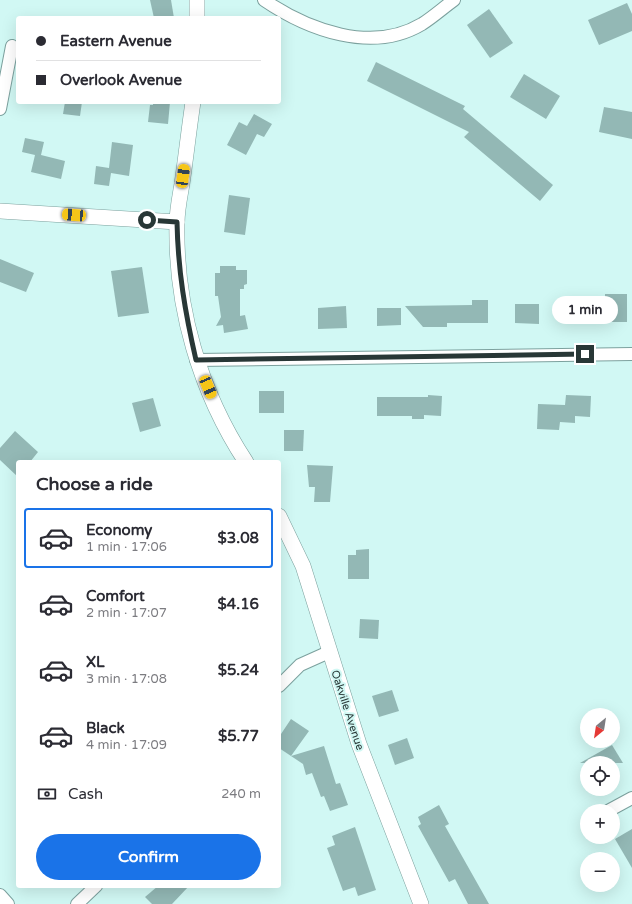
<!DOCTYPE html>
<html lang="en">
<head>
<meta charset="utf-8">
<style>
	:root { --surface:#fff; --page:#f2f2f3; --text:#2b2b33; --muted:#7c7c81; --line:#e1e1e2; --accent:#1a73e8 }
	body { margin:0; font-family:"Varela Round",sans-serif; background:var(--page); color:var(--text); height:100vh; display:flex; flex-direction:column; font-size:15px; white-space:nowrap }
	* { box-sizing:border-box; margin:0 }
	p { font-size:13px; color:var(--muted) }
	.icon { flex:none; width:22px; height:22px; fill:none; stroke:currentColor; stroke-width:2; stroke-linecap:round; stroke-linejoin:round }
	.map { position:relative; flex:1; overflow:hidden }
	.details { position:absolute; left:16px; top:460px; width:265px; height:428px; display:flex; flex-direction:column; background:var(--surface); border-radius:4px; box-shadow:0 4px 16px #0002 }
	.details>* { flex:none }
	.banner { position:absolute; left:16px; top:16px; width:265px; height:88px; border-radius:4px; box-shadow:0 4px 16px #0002; display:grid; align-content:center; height:88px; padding:0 20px; background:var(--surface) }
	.needle { width:26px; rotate:210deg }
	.controls { position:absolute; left:580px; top:708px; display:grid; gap:8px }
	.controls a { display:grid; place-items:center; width:40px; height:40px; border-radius:50%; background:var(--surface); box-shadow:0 4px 16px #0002; font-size:20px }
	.end { position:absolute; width:18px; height:18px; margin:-9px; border:5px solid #283736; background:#fff; box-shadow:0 0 0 2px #fff }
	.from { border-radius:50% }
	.bubble { position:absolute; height:28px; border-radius:14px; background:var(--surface); box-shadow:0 4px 16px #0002; font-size:13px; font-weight:700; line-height:28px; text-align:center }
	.car { position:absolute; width:12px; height:24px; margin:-12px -6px; border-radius:5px; box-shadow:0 0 3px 1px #0007; background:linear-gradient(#f5c518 24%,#345 0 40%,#f5c518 0 76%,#345 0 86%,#f5c518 0) }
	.banner b { display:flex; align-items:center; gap:14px; height:38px; font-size:15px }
	.banner b+b { border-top:1px solid var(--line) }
	.banner i { width:10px; height:10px; background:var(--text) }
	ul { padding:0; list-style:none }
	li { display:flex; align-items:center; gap:12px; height:60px; margin:0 8px 6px; padding:0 12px; border:2px solid transparent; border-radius:4px }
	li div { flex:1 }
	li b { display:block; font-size:15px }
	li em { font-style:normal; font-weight:700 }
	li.selected { border-color:var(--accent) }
	li>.icon { width:36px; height:36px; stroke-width:1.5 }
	h2 { padding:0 20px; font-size:18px; line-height:48px }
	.pay { display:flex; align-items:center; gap:10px; height:44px; padding:0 20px; font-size:15px }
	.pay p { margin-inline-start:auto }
	.button { display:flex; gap:8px; margin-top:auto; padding:8px 20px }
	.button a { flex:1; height:46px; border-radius:24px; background:var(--accent); color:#fff; font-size:16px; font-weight:700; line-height:46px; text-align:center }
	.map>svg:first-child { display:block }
	.building { fill:#93b8b5 }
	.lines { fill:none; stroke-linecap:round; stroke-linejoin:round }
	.minor-casing { stroke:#7ca19e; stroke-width:14 }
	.tertiary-casing { stroke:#7ca19e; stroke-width:16 }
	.minor { stroke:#fff; stroke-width:12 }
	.tertiary { stroke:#fff; stroke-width:15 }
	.route { stroke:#283736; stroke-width:5 }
	.labels { text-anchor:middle; stroke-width:4; stroke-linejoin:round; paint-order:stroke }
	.street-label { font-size:11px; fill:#283736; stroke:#d1f8f4 }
</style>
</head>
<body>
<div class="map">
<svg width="632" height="904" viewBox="0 0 632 904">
	<rect width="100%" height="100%" fill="#d1f8f4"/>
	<g class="building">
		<path d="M150,0H171L174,18H154Z"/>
		<path d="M627,3L632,14V31L599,45L588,20Z"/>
		<path d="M489,9L513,43L490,58L467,25Z"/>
		<path d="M376,62L465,106L463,109L553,185L540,201L464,137L469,132L367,81Z"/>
		<path d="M524,74L560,96L546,119L510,97Z"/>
		<path d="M65,102H82L80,116L63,114Z"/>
		<path d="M153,102H170L168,124L148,122L150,105H153Z"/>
		<path d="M604,107L632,112V139L599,132Z"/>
		<path d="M254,114L272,124L264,137L257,134L246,155L227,145L239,122L247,126Z"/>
		<path d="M25,138L44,142L41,155L65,161L61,179L31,172L35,155L22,152Z"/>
		<path d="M112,142L133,145L129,176L111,173L109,186L94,184L96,166L109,168Z"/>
		<path d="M229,195L250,198L245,235L224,232Z"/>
		<path d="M0,259L34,273L26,292L0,282Z"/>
		<path d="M220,266H236V270H247V284L244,285V289H240V316L245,315L248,329L224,333L223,325L216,326L221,317L218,296H215V273H220Z"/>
		<path d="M142,267L149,313L118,317L111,271Z"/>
		<path d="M605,294H627V322H591V303H605Z"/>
		<path d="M472,300H488V323H447V327H423L405,306L472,305Z"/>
		<path d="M515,304H539V324L515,323Z"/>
		<path d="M346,306L347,328L318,329V308Z"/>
		<path d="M377,308H401V325L377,326Z"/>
		<rect x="259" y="391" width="25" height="22"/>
		<path d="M428,395L442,396L441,416L424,415V419H412V416H377V397H428Z"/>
		<path d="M566,395L591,396L590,417L575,416V423L560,422L559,430L537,429L538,404L565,405Z"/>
		<path d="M153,398L161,426L140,432L132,403Z"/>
		<path d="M284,430H304L303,451H284Z"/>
		<path d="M15,431L38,452L30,462H18V477L0,460V448Z"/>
		<path d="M307,465L333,466L330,502H314L315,487H309Z"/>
		<path d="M369,549V579H348V555H356V550Z"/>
		<path d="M360,619L379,620L378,639L359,638Z"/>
		<path d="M392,690L399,711L379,717L372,696Z"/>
		<path d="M291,719L309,731L291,756L324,746L336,784L340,783L348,805L330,811L324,796L321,797L312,773L306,775L303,764L279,748V737Z"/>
		<path d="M407,738L414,758L395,765L388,745Z"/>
		<path d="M612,745L623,763H580Z"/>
		<path d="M439,805L449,824L445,826L489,904H468L455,879L449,882L418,826L421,824L418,817Z"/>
		<path d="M355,827L376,890L358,896L355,887L343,891L327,848L335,845L332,836Z"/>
		<path d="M632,829V868L615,839Z"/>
		<path d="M158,886H189L172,904H152L145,897Z"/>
	</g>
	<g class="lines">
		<g class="minor-casing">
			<g id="minor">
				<path d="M264,0C308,30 372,54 422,24C433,17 443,8 454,0"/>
				<path d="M0,109L12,46"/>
				<path d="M196,360L632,354"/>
				<path d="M279,686L300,665L329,652"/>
				<path d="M608,811L632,798"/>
				<path d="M0,895L8,904"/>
				<path d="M77,904L96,886"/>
			</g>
		</g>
		<g class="tertiary-casing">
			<g id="tertiary">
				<path d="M197,0V18"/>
				<path d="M193,102C189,129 186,156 182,184C180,196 177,210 177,223C175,307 200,392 246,462"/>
				<path d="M0,211L177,222"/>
				<path d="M279,516L303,566L359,744L421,904"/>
			</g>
		</g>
		<use href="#minor" class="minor"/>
		<use href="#tertiary" class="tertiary"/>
	</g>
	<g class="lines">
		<path class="route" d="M147,220L177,222C178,271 185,312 196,360L585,354"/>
	</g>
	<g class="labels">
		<g class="street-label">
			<text transform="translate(348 710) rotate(72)" y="4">Oakville Avenue</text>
		</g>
	</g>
</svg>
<div class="controls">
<a><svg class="needle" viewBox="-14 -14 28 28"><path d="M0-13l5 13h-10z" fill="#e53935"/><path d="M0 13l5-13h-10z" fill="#7c7c81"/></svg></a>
<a><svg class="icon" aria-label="locate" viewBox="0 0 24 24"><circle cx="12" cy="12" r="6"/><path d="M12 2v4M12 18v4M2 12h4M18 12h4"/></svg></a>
<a>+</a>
<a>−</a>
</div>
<i class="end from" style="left:147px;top:220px"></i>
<i class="end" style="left:585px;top:354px"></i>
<div class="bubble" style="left:552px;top:296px;width:66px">1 min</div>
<i class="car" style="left:183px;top:176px;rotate:8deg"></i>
<i class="car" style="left:74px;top:215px;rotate:274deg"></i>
<i class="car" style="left:208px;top:387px;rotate:157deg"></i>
<div class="banner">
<b><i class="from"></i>Eastern Avenue</b>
<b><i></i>Overlook Avenue</b>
</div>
<section class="details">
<h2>Choose a ride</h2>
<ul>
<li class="selected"><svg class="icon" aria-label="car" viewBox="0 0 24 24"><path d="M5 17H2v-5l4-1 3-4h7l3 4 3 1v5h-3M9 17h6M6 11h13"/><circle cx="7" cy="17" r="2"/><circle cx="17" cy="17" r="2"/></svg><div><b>Economy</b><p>1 min · 17:06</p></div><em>$3.08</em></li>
<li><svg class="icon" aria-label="car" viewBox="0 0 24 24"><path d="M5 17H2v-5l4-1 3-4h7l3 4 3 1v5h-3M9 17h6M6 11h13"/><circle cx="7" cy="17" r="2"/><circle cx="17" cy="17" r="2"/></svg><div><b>Comfort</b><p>2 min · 17:07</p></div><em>$4.16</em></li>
<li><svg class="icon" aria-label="car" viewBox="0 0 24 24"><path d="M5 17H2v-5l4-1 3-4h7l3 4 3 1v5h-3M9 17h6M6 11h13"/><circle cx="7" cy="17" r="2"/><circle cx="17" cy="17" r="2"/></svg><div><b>XL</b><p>3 min · 17:08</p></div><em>$5.24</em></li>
<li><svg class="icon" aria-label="car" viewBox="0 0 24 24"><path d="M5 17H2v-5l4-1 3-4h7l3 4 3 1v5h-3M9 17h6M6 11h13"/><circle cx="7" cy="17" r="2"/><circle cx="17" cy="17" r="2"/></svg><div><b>Black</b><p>4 min · 17:09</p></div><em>$5.77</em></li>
</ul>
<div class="pay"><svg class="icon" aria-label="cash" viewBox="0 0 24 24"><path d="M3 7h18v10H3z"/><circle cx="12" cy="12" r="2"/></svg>Cash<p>240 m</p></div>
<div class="button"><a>Confirm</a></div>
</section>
</div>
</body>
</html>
